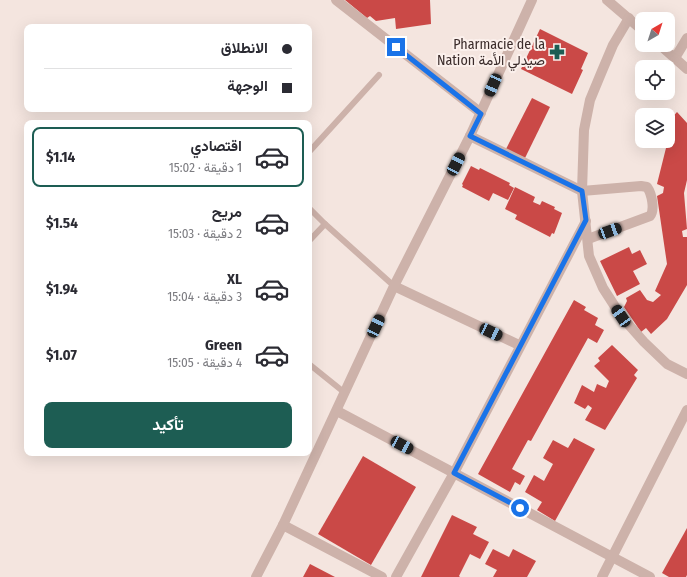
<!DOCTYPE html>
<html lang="ar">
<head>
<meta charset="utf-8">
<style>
	:root { --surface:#fff; --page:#f7f7f7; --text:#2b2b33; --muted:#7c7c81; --line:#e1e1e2; --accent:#1d5d53 }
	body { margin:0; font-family:"Fira Sans Condensed",Vazirmatn,sans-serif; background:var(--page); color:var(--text); direction:rtl; height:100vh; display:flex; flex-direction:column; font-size:15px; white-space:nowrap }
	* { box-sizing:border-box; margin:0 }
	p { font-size:13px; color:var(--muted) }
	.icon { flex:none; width:22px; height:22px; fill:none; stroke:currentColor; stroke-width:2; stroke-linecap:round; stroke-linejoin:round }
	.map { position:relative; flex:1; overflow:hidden; direction:ltr }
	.panel { position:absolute; left:24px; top:120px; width:288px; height:336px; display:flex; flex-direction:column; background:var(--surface); border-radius:8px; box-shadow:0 4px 16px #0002; direction:rtl }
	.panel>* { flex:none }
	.top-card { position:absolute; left:24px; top:24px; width:288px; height:88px; border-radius:8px; box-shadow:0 4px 16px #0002; direction:rtl; display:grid; align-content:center; height:88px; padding:0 20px; background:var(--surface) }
	.needle { width:26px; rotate:39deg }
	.buttons { position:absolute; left:635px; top:12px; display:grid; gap:8px }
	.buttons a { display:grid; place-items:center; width:40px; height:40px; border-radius:8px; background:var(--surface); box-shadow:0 4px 16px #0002; font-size:20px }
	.end { position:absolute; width:18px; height:18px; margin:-9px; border:5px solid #1a73e8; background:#fff; box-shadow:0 0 0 2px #fff }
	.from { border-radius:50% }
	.car { position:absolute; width:12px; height:24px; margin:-12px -6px; border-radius:5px; box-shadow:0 0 3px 1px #0007; background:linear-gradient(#222 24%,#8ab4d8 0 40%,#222 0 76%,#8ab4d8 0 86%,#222 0) }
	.top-card b { display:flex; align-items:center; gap:14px; height:38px; font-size:15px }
	.top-card b+b { border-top:1px solid var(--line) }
	.top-card i { width:10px; height:10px; background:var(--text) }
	ul { padding:7px 0 0; list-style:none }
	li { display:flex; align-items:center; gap:12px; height:60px; margin:0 8px 6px; padding:0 12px; border:2px solid transparent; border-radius:8px }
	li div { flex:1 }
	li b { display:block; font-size:15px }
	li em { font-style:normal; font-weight:700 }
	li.selected { border-color:var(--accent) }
	li>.icon { width:36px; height:36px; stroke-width:1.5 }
	.primary-button { display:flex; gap:8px; margin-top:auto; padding:8px 20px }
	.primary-button a { flex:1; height:46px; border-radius:8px; background:var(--accent); color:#fff; font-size:16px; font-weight:700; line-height:46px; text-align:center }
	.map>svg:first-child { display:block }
	.building { fill:#ca4947 }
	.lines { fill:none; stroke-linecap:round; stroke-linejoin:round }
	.service { stroke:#cdb2aa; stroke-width:6 }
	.minor { stroke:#cdb2aa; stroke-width:10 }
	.route { stroke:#1a73e8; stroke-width:5 }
	.labels { text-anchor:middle; stroke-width:4; stroke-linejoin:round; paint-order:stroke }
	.poi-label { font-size:14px; fill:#3a2b2a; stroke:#fbf0ec; text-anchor:end }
</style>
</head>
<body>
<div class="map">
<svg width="687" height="577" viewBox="0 0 687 577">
	<rect width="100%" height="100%" fill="#f4e5df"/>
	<g class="building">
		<path d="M345,0H430L431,24L396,29L395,18L376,21L370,16L367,18Z"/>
		<path d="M540,29L588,53L581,69L583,70L572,94L521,69Z"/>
		<path d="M532,98L550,107L525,158L506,149Z"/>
		<path d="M677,112L687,123V180L684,193L687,229L682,231L683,237H687V285L667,319L651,334L646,328L641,332L624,307L627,301L626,298L640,290L647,300L653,302L661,295L655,291L667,264L657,196L663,193L664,187L657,184L666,148L672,147L674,141L668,134V122Z"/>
		<path d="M471,166L479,170L480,168L510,183L509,185L514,188L508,200L493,193L489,201L462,187L463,185L462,184Z"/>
		<path d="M515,187L535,197L533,202L540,205L542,201L555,207L554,209L562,213L554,234L552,233L550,237L515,219L517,215L505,209Z"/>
		<path d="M629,247L632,254L640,250L647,264L633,271L640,284L617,296L600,261Z"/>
		<path d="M574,300L586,307L584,310L598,318L595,325L604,330L597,343L588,338L531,441L528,440L512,469L525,476L520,485L515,482L510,492L478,474Z"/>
		<path d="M612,345L638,370L634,375L637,378L605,430L585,420L592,408L588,405L585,409L574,403L582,385L594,392L597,384L606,388L609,381L594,366L600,361L598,358Z"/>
		<path d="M574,438L595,449L555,521L537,510L542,502L525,492L534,475L544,481L553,464L543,458L553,440L568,448Z"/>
		<path d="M363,456L416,487L371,565L318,534Z"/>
		<path d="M452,515L477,527L473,534L489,542L480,559L470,554L459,576L460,577H421Z"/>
		<path d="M687,528V575L686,577H669L662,573Z"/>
		<path d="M493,549L509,557L513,549L536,561L527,577H493L497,570L485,564Z"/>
		<path d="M310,564L335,577H303Z"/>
	</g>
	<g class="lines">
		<g class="service">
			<path d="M309,152L379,75"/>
			<path d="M309,208L325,224"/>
			<path d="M309,241L325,224L394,286"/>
			<path d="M309,364L345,393"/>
		</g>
		<g class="minor">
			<path d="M336,0L481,113"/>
			<path d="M607,0L642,30"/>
			<path d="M629,18L613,45L602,71L590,100L584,130L582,191L589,256L603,288L621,316L644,342L667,364L687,374"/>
			<path d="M660,45L687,69"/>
			<path d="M675,58L687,38"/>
			<path d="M470,136L582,191L641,186L647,187C652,194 655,210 650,216L588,239"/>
			<path d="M394,286L519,345"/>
			<path d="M337,411L650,577"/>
			<path d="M283,525L382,577"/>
			<path d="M256,577L283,525L394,286L470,136L532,0"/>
			<path d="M396,577L454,473L586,221"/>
			<path d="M602,577L687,410"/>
		</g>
	</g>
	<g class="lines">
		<path class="route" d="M396,47L481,114L470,136L582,191L586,220L454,473L520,508"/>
	</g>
	<defs>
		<g id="pharmacy-bare" transform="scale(1.2)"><path d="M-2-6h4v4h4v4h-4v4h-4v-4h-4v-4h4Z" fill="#1d5d53" stroke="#fbf0ec" stroke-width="2.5" paint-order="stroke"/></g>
	</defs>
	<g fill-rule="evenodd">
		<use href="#pharmacy-bare" x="557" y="52"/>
	</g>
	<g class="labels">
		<g class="poi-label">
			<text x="545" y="49">Pharmacie de la<tspan x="545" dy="16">Nation صيدلي الأمة</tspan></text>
		</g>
	</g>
</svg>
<div class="buttons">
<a><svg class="needle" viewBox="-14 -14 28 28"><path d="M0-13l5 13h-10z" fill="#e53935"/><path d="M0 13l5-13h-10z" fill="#7c7c81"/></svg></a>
<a><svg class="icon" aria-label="locate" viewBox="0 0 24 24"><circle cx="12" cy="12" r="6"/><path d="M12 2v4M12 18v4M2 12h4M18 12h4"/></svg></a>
<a><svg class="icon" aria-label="layers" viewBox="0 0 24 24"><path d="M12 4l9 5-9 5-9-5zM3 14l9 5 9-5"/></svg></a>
</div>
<i class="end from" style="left:520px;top:508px"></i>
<i class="end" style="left:396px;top:47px"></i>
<i class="car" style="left:493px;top:85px;rotate:204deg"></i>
<i class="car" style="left:456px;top:164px;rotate:27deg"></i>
<i class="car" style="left:610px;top:231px;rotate:70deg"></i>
<i class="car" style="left:621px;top:316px;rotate:326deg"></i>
<i class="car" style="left:376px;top:326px;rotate:25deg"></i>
<i class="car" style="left:491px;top:332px;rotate:115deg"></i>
<i class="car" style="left:402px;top:445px;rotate:118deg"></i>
<div class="top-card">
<b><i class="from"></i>الانطلاق</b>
<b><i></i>الوجهة</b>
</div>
<section class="panel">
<ul>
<li class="selected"><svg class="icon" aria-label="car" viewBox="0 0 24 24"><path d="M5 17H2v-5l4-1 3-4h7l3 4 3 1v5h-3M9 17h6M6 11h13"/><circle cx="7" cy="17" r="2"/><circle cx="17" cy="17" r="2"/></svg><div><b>اقتصادي</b><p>1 دقيقة · 15:02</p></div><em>$1.14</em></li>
<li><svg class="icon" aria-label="car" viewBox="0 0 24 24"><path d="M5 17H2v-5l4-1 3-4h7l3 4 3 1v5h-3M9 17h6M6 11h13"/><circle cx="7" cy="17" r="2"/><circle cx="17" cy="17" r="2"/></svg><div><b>مريح</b><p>2 دقيقة · 15:03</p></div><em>$1.54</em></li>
<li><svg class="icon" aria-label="car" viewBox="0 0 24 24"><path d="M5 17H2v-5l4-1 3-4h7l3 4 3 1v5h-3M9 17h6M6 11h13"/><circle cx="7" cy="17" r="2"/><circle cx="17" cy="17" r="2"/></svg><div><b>XL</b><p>3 دقيقة · 15:04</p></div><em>$1.94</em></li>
<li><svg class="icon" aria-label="car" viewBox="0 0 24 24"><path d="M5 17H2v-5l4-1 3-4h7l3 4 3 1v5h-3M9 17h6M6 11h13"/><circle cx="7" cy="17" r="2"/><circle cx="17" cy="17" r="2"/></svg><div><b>Green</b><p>4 دقيقة · 15:05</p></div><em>$1.07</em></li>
</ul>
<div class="primary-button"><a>تأكيد</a></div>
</section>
</div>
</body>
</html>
